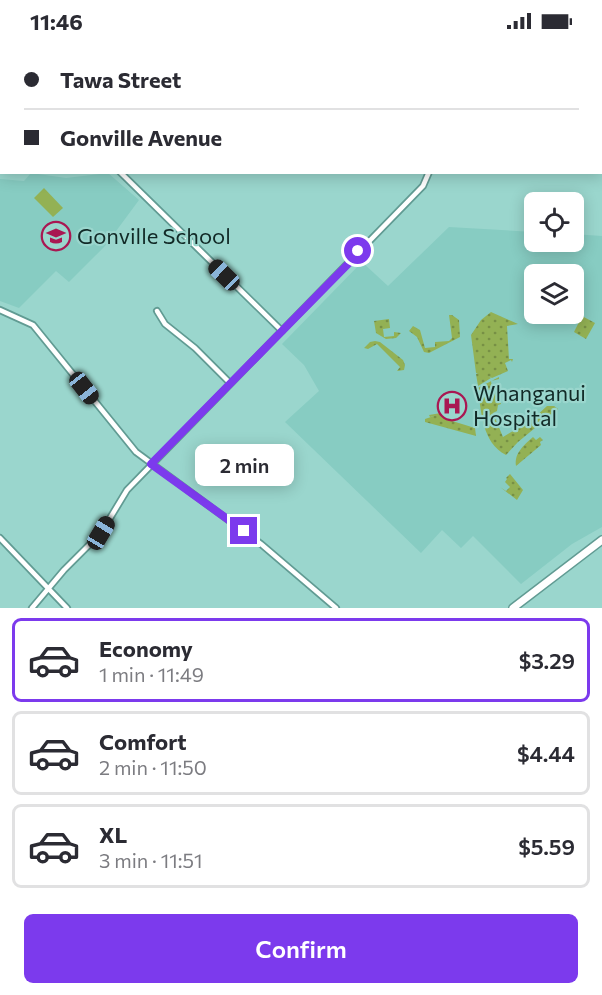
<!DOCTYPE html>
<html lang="en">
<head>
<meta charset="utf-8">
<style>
	:root { --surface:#fff; --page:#f7f7f7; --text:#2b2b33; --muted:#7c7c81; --line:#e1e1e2; --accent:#7c3aed }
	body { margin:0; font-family:Commissioner,sans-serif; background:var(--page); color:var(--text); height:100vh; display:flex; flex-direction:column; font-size:22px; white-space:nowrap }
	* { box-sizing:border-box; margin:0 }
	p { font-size:20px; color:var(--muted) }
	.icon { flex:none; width:33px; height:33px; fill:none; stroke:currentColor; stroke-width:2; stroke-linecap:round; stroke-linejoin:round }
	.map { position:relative; height:566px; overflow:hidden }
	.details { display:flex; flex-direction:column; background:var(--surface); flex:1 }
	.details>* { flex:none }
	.hud { position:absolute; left:0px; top:0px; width:603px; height:132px; box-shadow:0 3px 15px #0003; display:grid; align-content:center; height:132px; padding:0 24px; background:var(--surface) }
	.tools { position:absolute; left:524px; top:150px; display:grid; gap:12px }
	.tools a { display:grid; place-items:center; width:60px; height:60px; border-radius:9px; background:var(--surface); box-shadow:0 3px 15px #0003; font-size:30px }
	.end { position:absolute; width:27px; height:27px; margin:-14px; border:8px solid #7c3aed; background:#fff; box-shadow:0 0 0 3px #fff }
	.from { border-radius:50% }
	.bubble { position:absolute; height:42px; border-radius:9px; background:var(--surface); box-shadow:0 3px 15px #0003; font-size:20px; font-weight:600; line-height:42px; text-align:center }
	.car { position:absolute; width:18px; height:36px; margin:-18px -9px; border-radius:8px; box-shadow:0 0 4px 2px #0007; background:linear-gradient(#222 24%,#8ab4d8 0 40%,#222 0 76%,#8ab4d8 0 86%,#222 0) }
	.hud b { display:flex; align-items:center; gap:21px; height:57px; font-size:22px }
	.hud b+b { border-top:2px solid var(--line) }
	.hud i { width:15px; height:15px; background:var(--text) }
	ul { padding:10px 0 0; list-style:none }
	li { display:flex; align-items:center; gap:18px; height:84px; margin:0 12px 9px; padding:0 12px; border:3px solid var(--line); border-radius:9px }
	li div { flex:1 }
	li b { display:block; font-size:22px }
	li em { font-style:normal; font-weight:600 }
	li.active { border-color:var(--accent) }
	li>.icon { width:54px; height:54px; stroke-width:1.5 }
	.cta { display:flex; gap:12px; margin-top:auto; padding:12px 24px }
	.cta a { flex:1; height:69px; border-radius:9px; background:var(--accent); color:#fff; font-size:24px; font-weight:600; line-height:69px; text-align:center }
	.status { display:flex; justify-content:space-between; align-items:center; height:42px; padding:0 30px; background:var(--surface); direction:ltr }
	.status svg { height:16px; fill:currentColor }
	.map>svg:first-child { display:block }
	.built { fill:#87ccc2; fill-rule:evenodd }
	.grass { fill:url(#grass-dots) }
	.park { fill:#93b154 }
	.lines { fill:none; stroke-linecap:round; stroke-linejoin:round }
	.minor-casing { stroke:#619b93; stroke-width:8 }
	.secondary-casing { stroke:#619b93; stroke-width:10 }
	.trunk-casing { stroke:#619b93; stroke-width:10 }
	.minor { stroke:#fff; stroke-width:4.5 }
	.secondary { stroke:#fff; stroke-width:7 }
	.trunk { stroke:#fff; stroke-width:8 }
	.route { stroke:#7c3aed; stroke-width:8 }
	.labels { text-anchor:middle; stroke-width:4.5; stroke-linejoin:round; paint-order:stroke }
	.poi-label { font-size:22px; fill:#112926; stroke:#9ad6cd; text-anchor:start }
</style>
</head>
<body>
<div class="status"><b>11:46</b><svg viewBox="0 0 49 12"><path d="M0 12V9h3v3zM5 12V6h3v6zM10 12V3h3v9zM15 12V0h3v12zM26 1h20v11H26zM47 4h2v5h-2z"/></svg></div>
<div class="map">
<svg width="602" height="566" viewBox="0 0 602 566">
	<defs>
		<pattern id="grass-dots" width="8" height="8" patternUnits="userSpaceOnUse" patternTransform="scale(1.5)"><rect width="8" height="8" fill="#93b154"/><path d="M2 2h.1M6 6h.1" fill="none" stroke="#779045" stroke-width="1.8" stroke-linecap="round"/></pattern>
	</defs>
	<rect width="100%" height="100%" fill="#9ad6cd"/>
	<g class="built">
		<path d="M31,131L66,136L108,131L139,158L105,204L69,240L56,229L19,266L0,259V137L24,139Z"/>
		<path d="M449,185L534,190V200H573V192L602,194V485L572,502L521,542L473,494L461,506L442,488L421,511L285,380L319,349L304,323L282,302L362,220L388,244ZM534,232H573V272H534Z"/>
	</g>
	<g class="grass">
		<path d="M491,270L518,282L507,284L509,317H513L512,320L511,318L505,321L508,329L492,336L488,334L491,336L478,344L476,332H478L476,331L471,293L481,278Z"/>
		<path d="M449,273H452L459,278L460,295L429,311L424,310L417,295L409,289L413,284L420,288L425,306L435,305V300L449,299L452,296Z"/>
		<path d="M582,274L595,281L586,297L574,290Z"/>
		<path d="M389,277L390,286L383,287L384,295L394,294V290L401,291L396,296L386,297L376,291L374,279Z"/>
		<path d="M375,299L380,300L403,318L405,323L404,328L397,329L400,325L377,302L368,307L364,306L370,300Z"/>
		<path d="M499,335V337L491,339L492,346L497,345L501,362L498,363L497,369L493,371L503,395L534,376L547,364H554L558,367L518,400L506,413C482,401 481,369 478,346Z"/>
		<path d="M447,370L439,373L448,371L449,378L475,386L476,394L425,380V377L437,373L430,375L429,373Z"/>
		<path d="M533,395L536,398L540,395L543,398L540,400L541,403L516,424C514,411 524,403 533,395Z"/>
		<path d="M510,432L523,448L517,458L500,445L506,449L510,445L505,440L507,437L506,436Z"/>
	</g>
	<path class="park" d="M44,146L63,166L53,175L34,156Z"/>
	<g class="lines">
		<g class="minor-casing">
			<g id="minor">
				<path d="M129,2V0"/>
				<path d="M288,2V0"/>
				<path d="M545,2L546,0"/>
				<path d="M597,2L599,0"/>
				<path d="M0,87H2"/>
				<path d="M120,130L282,289"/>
				<path d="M0,268L33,283L136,410L261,502L336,566"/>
				<path d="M157,269L165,282L195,306L230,341"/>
				<path d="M0,496L67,566"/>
				<path d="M32,566L64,528L101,491L127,448L423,144L429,130"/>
			</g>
		</g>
		<g class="secondary-casing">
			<path id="secondary" d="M513,566L602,498"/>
		</g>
		<g class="trunk-casing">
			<g id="trunk">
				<path d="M580,0L582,2"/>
				<path d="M602,22V23"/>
			</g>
		</g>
		<use href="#minor" class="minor"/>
		<use href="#secondary" class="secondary"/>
		<use href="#trunk" class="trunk"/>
	</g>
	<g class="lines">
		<path class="route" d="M244,489L151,422L350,220L358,209"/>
	</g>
	<defs>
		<g id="school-ring" transform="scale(1.5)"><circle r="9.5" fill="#9ad6cd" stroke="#a91752" stroke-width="1.5"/><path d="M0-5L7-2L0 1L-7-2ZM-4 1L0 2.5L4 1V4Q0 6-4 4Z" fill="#a91752"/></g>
		<g id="hospital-ring" transform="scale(1.5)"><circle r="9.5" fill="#9ad6cd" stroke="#a91752" stroke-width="1.5"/><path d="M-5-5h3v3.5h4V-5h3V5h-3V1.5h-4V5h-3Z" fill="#a91752"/></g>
	</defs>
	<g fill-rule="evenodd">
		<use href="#school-ring" x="56" y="194"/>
		<use href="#hospital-ring" x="452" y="364"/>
	</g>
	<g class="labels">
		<g class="poi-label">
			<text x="77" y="202">Gonville School</text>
			<text x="473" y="359">Whanganui<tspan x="473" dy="25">Hospital</tspan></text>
		</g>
	</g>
</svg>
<div class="tools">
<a><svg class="icon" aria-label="locate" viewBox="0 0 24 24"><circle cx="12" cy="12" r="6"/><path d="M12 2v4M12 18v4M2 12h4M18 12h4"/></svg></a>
<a><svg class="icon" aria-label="layers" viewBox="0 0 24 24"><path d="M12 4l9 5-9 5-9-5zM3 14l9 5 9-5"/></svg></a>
</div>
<i class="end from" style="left:358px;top:209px"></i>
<i class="end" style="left:244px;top:489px"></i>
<div class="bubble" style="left:195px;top:402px;width:99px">2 min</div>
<i class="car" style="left:224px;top:233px;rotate:314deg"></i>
<i class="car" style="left:84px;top:346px;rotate:142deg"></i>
<i class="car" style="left:101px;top:491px;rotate:31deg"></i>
<div class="hud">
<b><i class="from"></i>Tawa Street</b>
<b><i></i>Gonville Avenue</b>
</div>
</div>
<section class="details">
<ul>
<li class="active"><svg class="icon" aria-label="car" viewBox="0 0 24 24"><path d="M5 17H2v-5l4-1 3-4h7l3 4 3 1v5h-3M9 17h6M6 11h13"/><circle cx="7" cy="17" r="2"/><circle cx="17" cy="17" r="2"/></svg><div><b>Economy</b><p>1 min · 11:49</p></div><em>$3.29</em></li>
<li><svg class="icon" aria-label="car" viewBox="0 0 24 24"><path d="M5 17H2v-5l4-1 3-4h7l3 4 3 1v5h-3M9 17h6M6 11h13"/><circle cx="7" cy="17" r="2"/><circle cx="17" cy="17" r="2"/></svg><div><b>Comfort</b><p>2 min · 11:50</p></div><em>$4.44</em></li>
<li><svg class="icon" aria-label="car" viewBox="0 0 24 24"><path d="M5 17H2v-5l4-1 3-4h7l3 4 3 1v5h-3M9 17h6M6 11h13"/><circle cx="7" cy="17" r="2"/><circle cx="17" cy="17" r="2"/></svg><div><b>XL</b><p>3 min · 11:51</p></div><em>$5.59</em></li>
</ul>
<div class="cta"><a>Confirm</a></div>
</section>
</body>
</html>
